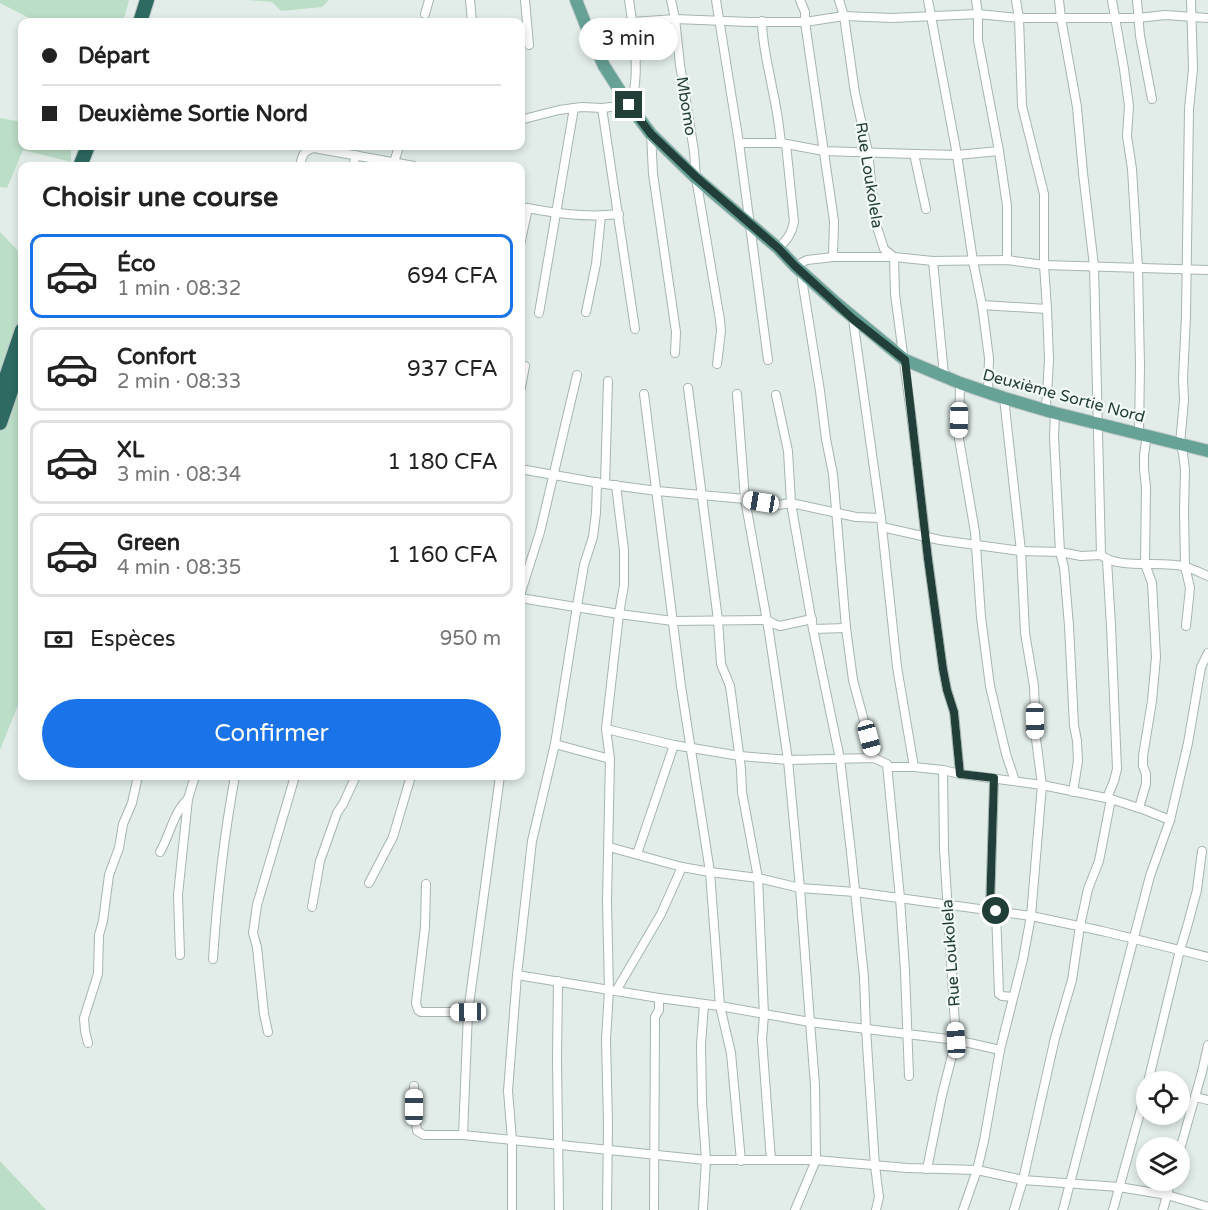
<!DOCTYPE html>
<html lang="fr">
<head>
<meta charset="utf-8">
<style>
	:root { --surface:#fff; --page:#f2f2f2; --text:#222; --muted:#767676; --line:#e0e0e0; --accent:#1a73e8 }
	body { margin:0; font-family:"Varela Round",sans-serif; background:var(--page); color:var(--text); height:100vh; display:flex; flex-direction:column; font-size:22px; white-space:nowrap }
	* { box-sizing:border-box; margin:0 }
	p { font-size:20px; color:var(--muted) }
	.icon { flex:none; width:33px; height:33px; fill:none; stroke:currentColor; stroke-width:2; stroke-linecap:round; stroke-linejoin:round }
	.map { position:relative; flex:1; overflow:hidden }
	.sheet { position:absolute; left:18px; top:162px; width:507px; height:618px; display:flex; flex-direction:column; background:var(--surface); border-radius:12px; box-shadow:0 3px 9px #0003 }
	.sheet>* { flex:none }
	.hud { position:absolute; left:18px; top:18px; width:507px; height:132px; border-radius:12px; box-shadow:0 3px 9px #0003; display:grid; align-content:center; height:132px; padding:0 24px; background:var(--surface) }
	.buttons { position:absolute; left:1136px; top:1071px; display:grid; gap:12px }
	.buttons a { display:grid; place-items:center; width:54px; height:54px; border-radius:50%; background:var(--surface); box-shadow:0 3px 9px #0003; font-size:30px }
	.end { position:absolute; width:27px; height:27px; margin:-14px; border:8px solid #223e38; background:#fff; box-shadow:0 0 0 3px #fff }
	.from { border-radius:50% }
	.bubble { position:absolute; height:42px; border-radius:21px; background:var(--surface); box-shadow:0 3px 9px #0003; font-size:20px; font-weight:600; line-height:42px; text-align:center }
	.car { position:absolute; width:18px; height:36px; margin:-18px -9px; border-radius:8px; box-shadow:0 0 4px 2px #0007; background:linear-gradient(#fff 24%,#345 0 40%,#fff 0 76%,#345 0 86%,#fff 0) }
	.hud b { display:flex; align-items:center; gap:21px; height:57px; font-size:22px }
	.hud b+b { border-top:2px solid var(--line) }
	.hud i { width:15px; height:15px; background:var(--text) }
	ul { padding:0; list-style:none }
	li { display:flex; align-items:center; gap:18px; height:84px; margin:0 12px 9px; padding:0 12px; border:3px solid var(--line); border-radius:12px }
	li div { flex:1 }
	li b { display:block; font-size:22px }
	li em { font-style:normal; font-weight:600 }
	li.selected { border-color:var(--accent) }
	li>.icon { width:54px; height:54px; stroke-width:1.5 }
	h2 { padding:0 24px; font-size:27px; line-height:72px }
	.pay { display:flex; align-items:center; gap:15px; height:66px; padding:0 24px; font-size:22px }
	.pay p { margin-inline-start:auto }
	.primary-button { display:flex; gap:12px; margin-top:auto; padding:12px 24px }
	.primary-button a { flex:1; height:69px; border-radius:36px; background:var(--accent); color:#fff; font-size:24px; font-weight:600; line-height:69px; text-align:center }
	.map>svg:first-child { display:block }
	.green { fill:#bbdec7 }
	.lines { fill:none; stroke-linecap:round; stroke-linejoin:round }
	.street-casing { stroke:#a5b5b0; stroke-width:10 }
	.primary-casing { stroke:#c1c9c7; stroke-width:14 }
	.highway-casing { stroke:#c1c9c7; stroke-width:16 }
	.street { stroke:#fff; stroke-width:8 }
	.primary { stroke:#67a297; stroke-width:12 }
	.highway { stroke:#2e6a61; stroke-width:14 }
	.route { stroke:#223e38; stroke-width:8 }
	.labels { text-anchor:middle; stroke-width:4.5; stroke-linejoin:round; paint-order:stroke }
	.street-label { font-size:16px; fill:#223e38; stroke:#f3f9f6 }
</style>
</head>
<body>
<div class="map">
<svg width="1208" height="1210" viewBox="0 0 1208 1210">
	<rect width="100%" height="100%" fill="#e2ede9"/>
	<g class="green">
		<path d="M0,0H129L123,22H37L0,3Z"/>
		<path d="M247,0H329L322,7L281,11L272,2Z"/>
		<path d="M0,118L22,122V146H71V162L23,150L7,188L0,187Z"/>
		<path d="M0,232L22,255V695L0,750Z"/>
		<path d="M0,1161L46,1210H0Z"/>
	</g>
	<g class="lines">
		<g class="street-casing">
			<g id="street">
				<path d="M470,0L472,22"/>
				<path d="M525,0L529,45"/>
				<path d="M671,0L675,19L680,65L694,151L696,178L720,320L721,331L717,364"/>
				<path d="M716,0L739,143L768,360"/>
				<path d="M800,0L805,12V22L834,221L833,257"/>
				<path d="M839,0L844,16L855,93L868,152L875,221L884,249L894,257L895,294L913,429L928,559L943,669L947,690L954,712L960,774"/>
				<path d="M928,0L957,155L973,261L982,305L989,358L988,393"/>
				<path d="M976,0L978,14V40L999,151L1007,206V260"/>
				<path d="M1016,0L1019,18L1022,106L1044,194V265L1047,309L1049,359L1047,396L1045,410"/>
				<path d="M1059,0L1061,18L1077,107L1083,173L1094,266L1101,555"/>
				<path d="M1112,0L1124,69L1129,106L1127,136L1132,169L1138,268L1140,366L1139,433"/>
				<path d="M1137,0L1140,36L1152,99"/>
				<path d="M425,14L429,0"/>
				<path d="M762,21C762,43 768,65 772,87C776,105 779,124 781,143"/>
				<path d="M587,28L632,22L675,19L750,22H805L844,16L892,18L978,14L1019,18H1138L1165,15L1208,18"/>
				<path d="M602,108L635,329"/>
				<path d="M520,120L559,110L574,108"/>
				<path d="M651,134L653,174L676,332L675,353"/>
				<path d="M739,143H781L824,151L914,154L957,155L999,151"/>
				<path d="M914,154L926,209"/>
				<path d="M300,166C302,156 303,151 314,148L414,166"/>
				<path d="M353,166L356,155"/>
				<path d="M393,166L399,146"/>
				<path d="M520,207C555,213 584,218 619,214"/>
				<path d="M520,245L528,208"/>
				<path d="M778,248C787,241 792,233 794,222L786,144"/>
				<path d="M933,261L944,375"/>
				<path d="M795,266L807,260L833,257H894L933,261L1007,260L1044,265L1208,270"/>
				<path d="M801,273L820,391L826,439L833,474L846,628L853,680L874,758"/>
				<path d="M982,305L1047,309"/>
				<path d="M586,312L596,264L601,216"/>
				<path d="M539,313L574,108L582,107L602,108L629,105C642,83 633,26 629,0"/>
				<path d="M853,319L881,518L897,667L914,767"/>
				<path d="M960,383L959,439L975,532L981,617L990,686L1006,754L1015,781"/>
				<path d="M688,388L718,620L721,664L730,686L731,693L741,769L742,792L758,878L764,1015L762,1039L771,1160"/>
				<path d="M520,392L525,366"/>
				<path d="M644,394L681,686L710,872L720,1006L731,1053L741,1161"/>
				<path d="M737,394L745,499L769,632L788,760L800,888L810,1022L815,1085L816,1160L795,1210"/>
				<path d="M776,395L788,451L791,503L813,629L840,759L851,852L864,977L866,1029L875,1166L879,1197L876,1210"/>
				<path d="M1055,413L1054,437L1060,552L1064,567L1069,626L1074,725L1077,741L1078,761L1073,792"/>
				<path d="M520,469L605,484L657,491L745,499L778,505L791,503L856,517L881,518"/>
				<path d="M605,484L608,381"/>
				<path d="M882,527L940,540L1021,551L1060,552L1081,556L1101,555C1118,570 1163,560 1186,567C1193,569 1201,573 1208,576"/>
				<path d="M520,595L540,532L577,375"/>
				<path d="M520,598L619,614L673,621L767,620L774,624L780,626L812,619"/>
				<path d="M1186,626L1190,588L1185,566L1184,510L1185,470L1183,453L1180,444L1184,400L1183,379L1186,316L1189,109L1193,69L1191,0"/>
				<path d="M813,629L846,628"/>
				<path d="M606,729L674,745L740,756L788,760L874,758L887,764L900,898L905,971L909,1076"/>
				<path d="M555,744L610,759"/>
				<path d="M888,767H914L943,770L960,774L1042,785L1111,799L1145,810L1170,820"/>
				<path d="M1107,798L1114,781L1117,769L1111,626L1107,560"/>
				<path d="M1139,808L1146,784V774L1143,766V756L1152,701L1156,657L1152,583L1145,564L1146,487L1144,469V455L1147,435"/>
				<path d="M609,847L682,867L710,872L758,878L800,888L855,892L1031,916L1102,931L1208,957"/>
				<path d="M160,852C170,835 173,813 188,799"/>
				<path d="M637,854L674,745"/>
				<path d="M369,883L393,837L411,776"/>
				<path d="M426,884L425,927L416,1003L418,1010L421,1012H468"/>
				<path d="M312,907L320,861L337,813L343,804L356,776"/>
				<path d="M990,909L994,779"/>
				<path d="M996,911L999,994L1002,996L1013,997"/>
				<path d="M180,955L178,895L188,799L195,776"/>
				<path d="M213,959C217,897 224,836 235,776"/>
				<path d="M517,975L659,998L720,1006L810,1022L956,1040L1000,1050"/>
				<path d="M558,981L557,1058L559,1210"/>
				<path d="M616,991L661,914L682,867"/>
				<path d="M268,1032L264,1014L257,947L253,933L257,905L295,776"/>
				<path d="M88,1043L85,1031L84,1018L98,974L99,935L103,921L109,875L119,848L123,824L132,803L138,776"/>
				<path d="M1148,1082L1180,950L1187,927L1197,890L1202,851"/>
				<path d="M414,1086V1107L417,1131L424,1135H463L512,1140L706,1160H816L907,1168L977,1170L1023,1180L1119,1187L1167,1195L1208,1207"/>
				<path d="M1195,1097L1208,1100"/>
				<path d="M463,1135L468,1012L500,776"/>
				<path d="M1179,1153L1202,1072L1208,1045"/>
				<path d="M927,1169L942,1095L956,1040L944,849L943,770"/>
				<path d="M512,1210V1140L508,1091L517,975L532,841L555,744L577,606L584,565L593,537L596,513L597,482"/>
				<path d="M607,1210L608,1123L606,1040L609,990L607,902L610,759L606,729L619,614L624,585V550L616,485"/>
				<path d="M654,1210L655,1017L659,1010V998"/>
				<path d="M703,1210L706,1160L702,1102L701,1045L704,1004"/>
				<path d="M963,1210L977,1170L984,1141L1000,1050L1023,959L1031,916L1042,785L1036,739L1034,686L1025,633L1021,551L1004,398"/>
				<path d="M1014,1210L1023,1180L1055,1038L1072,980L1080,926L1088,889L1099,861L1111,799"/>
				<path d="M1063,1210L1150,876L1170,820L1188,743L1201,667L1208,653"/>
				<path d="M1113,1210L1146,1091"/>
				<path d="M1163,1210L1171,1180"/>
			</g>
		</g>
		<g class="primary-casing">
			<path id="primary" d="M576,0L587,28L604,66L629,105L651,134L696,178L778,248L795,266L836,303L905,360L960,383L1004,398L1055,413L1208,451"/>
		</g>
		<g class="highway-casing">
			<g id="highway">
				<path d="M140,22L147,0"/>
				<path d="M80,166L88,146"/>
				<path d="M0,395L22,330"/>
				<path d="M0,423L22,359"/>
			</g>
		</g>
		<use href="#street" class="street"/>
		<use href="#primary" class="primary"/>
		<use href="#highway" class="highway"/>
	</g>
	<g class="lines">
		<path class="route" d="M629,105L651,134L696,177L778,248L795,266L853,319L905,360L928,559L943,669L947,690L954,712L960,774L994,778L990,909L996,911"/>
	</g>
	<g class="labels">
		<g class="street-label">
			<text transform="translate(687 106) rotate(81)" y="6">Mbomo</text>
			<text transform="translate(870 175) rotate(81)" y="6">Rue Loukolela</text>
			<text transform="translate(1064 395) rotate(15)" y="6">Deuxième Sortie Nord</text>
			<text transform="translate(950 953) rotate(-94)" y="6">Rue Loukolela</text>
		</g>
	</g>
</svg>
<div class="buttons">
<a><svg class="icon" aria-label="locate" viewBox="0 0 24 24"><circle cx="12" cy="12" r="6"/><path d="M12 2v4M12 18v4M2 12h4M18 12h4"/></svg></a>
<a><svg class="icon" aria-label="layers" viewBox="0 0 24 24"><path d="M12 4l9 5-9 5-9-5zM3 14l9 5 9-5"/></svg></a>
</div>
<i class="end from" style="left:996px;top:911px"></i>
<i class="end" style="left:629px;top:105px"></i>
<div class="bubble" style="left:579px;top:18px;width:99px">3 min</div>
<i class="car" style="left:959px;top:420px;rotate:181deg"></i>
<i class="car" style="left:761px;top:502px;rotate:280deg"></i>
<i class="car" style="left:1035px;top:721px;rotate:179deg"></i>
<i class="car" style="left:869px;top:738px;rotate:165deg"></i>
<i class="car" style="left:468px;top:1012px;rotate:269deg"></i>
<i class="car" style="left:956px;top:1040px;rotate:357deg"></i>
<i class="car" style="left:414px;top:1107px;rotate:0deg"></i>
<div class="hud">
<b><i class="from"></i>Départ</b>
<b><i></i>Deuxième Sortie Nord</b>
</div>
<section class="sheet">
<h2>Choisir une course</h2>
<ul>
<li class="selected"><svg class="icon" aria-label="car" viewBox="0 0 24 24"><path d="M5 17H2v-5l4-1 3-4h7l3 4 3 1v5h-3M9 17h6M6 11h13"/><circle cx="7" cy="17" r="2"/><circle cx="17" cy="17" r="2"/></svg><div><b>Éco</b><p>1 min · 08:32</p></div><em>694 CFA</em></li>
<li><svg class="icon" aria-label="car" viewBox="0 0 24 24"><path d="M5 17H2v-5l4-1 3-4h7l3 4 3 1v5h-3M9 17h6M6 11h13"/><circle cx="7" cy="17" r="2"/><circle cx="17" cy="17" r="2"/></svg><div><b>Confort</b><p>2 min · 08:33</p></div><em>937 CFA</em></li>
<li><svg class="icon" aria-label="car" viewBox="0 0 24 24"><path d="M5 17H2v-5l4-1 3-4h7l3 4 3 1v5h-3M9 17h6M6 11h13"/><circle cx="7" cy="17" r="2"/><circle cx="17" cy="17" r="2"/></svg><div><b>XL</b><p>3 min · 08:34</p></div><em>1 180 CFA</em></li>
<li><svg class="icon" aria-label="car" viewBox="0 0 24 24"><path d="M5 17H2v-5l4-1 3-4h7l3 4 3 1v5h-3M9 17h6M6 11h13"/><circle cx="7" cy="17" r="2"/><circle cx="17" cy="17" r="2"/></svg><div><b>Green</b><p>4 min · 08:35</p></div><em>1 160 CFA</em></li>
</ul>
<div class="pay"><svg class="icon" aria-label="cash" viewBox="0 0 24 24"><path d="M3 7h18v10H3z"/><circle cx="12" cy="12" r="2"/></svg>Espèces<p>950 m</p></div>
<div class="primary-button"><a>Confirmer</a></div>
</section>
</div>
</body>
</html>
